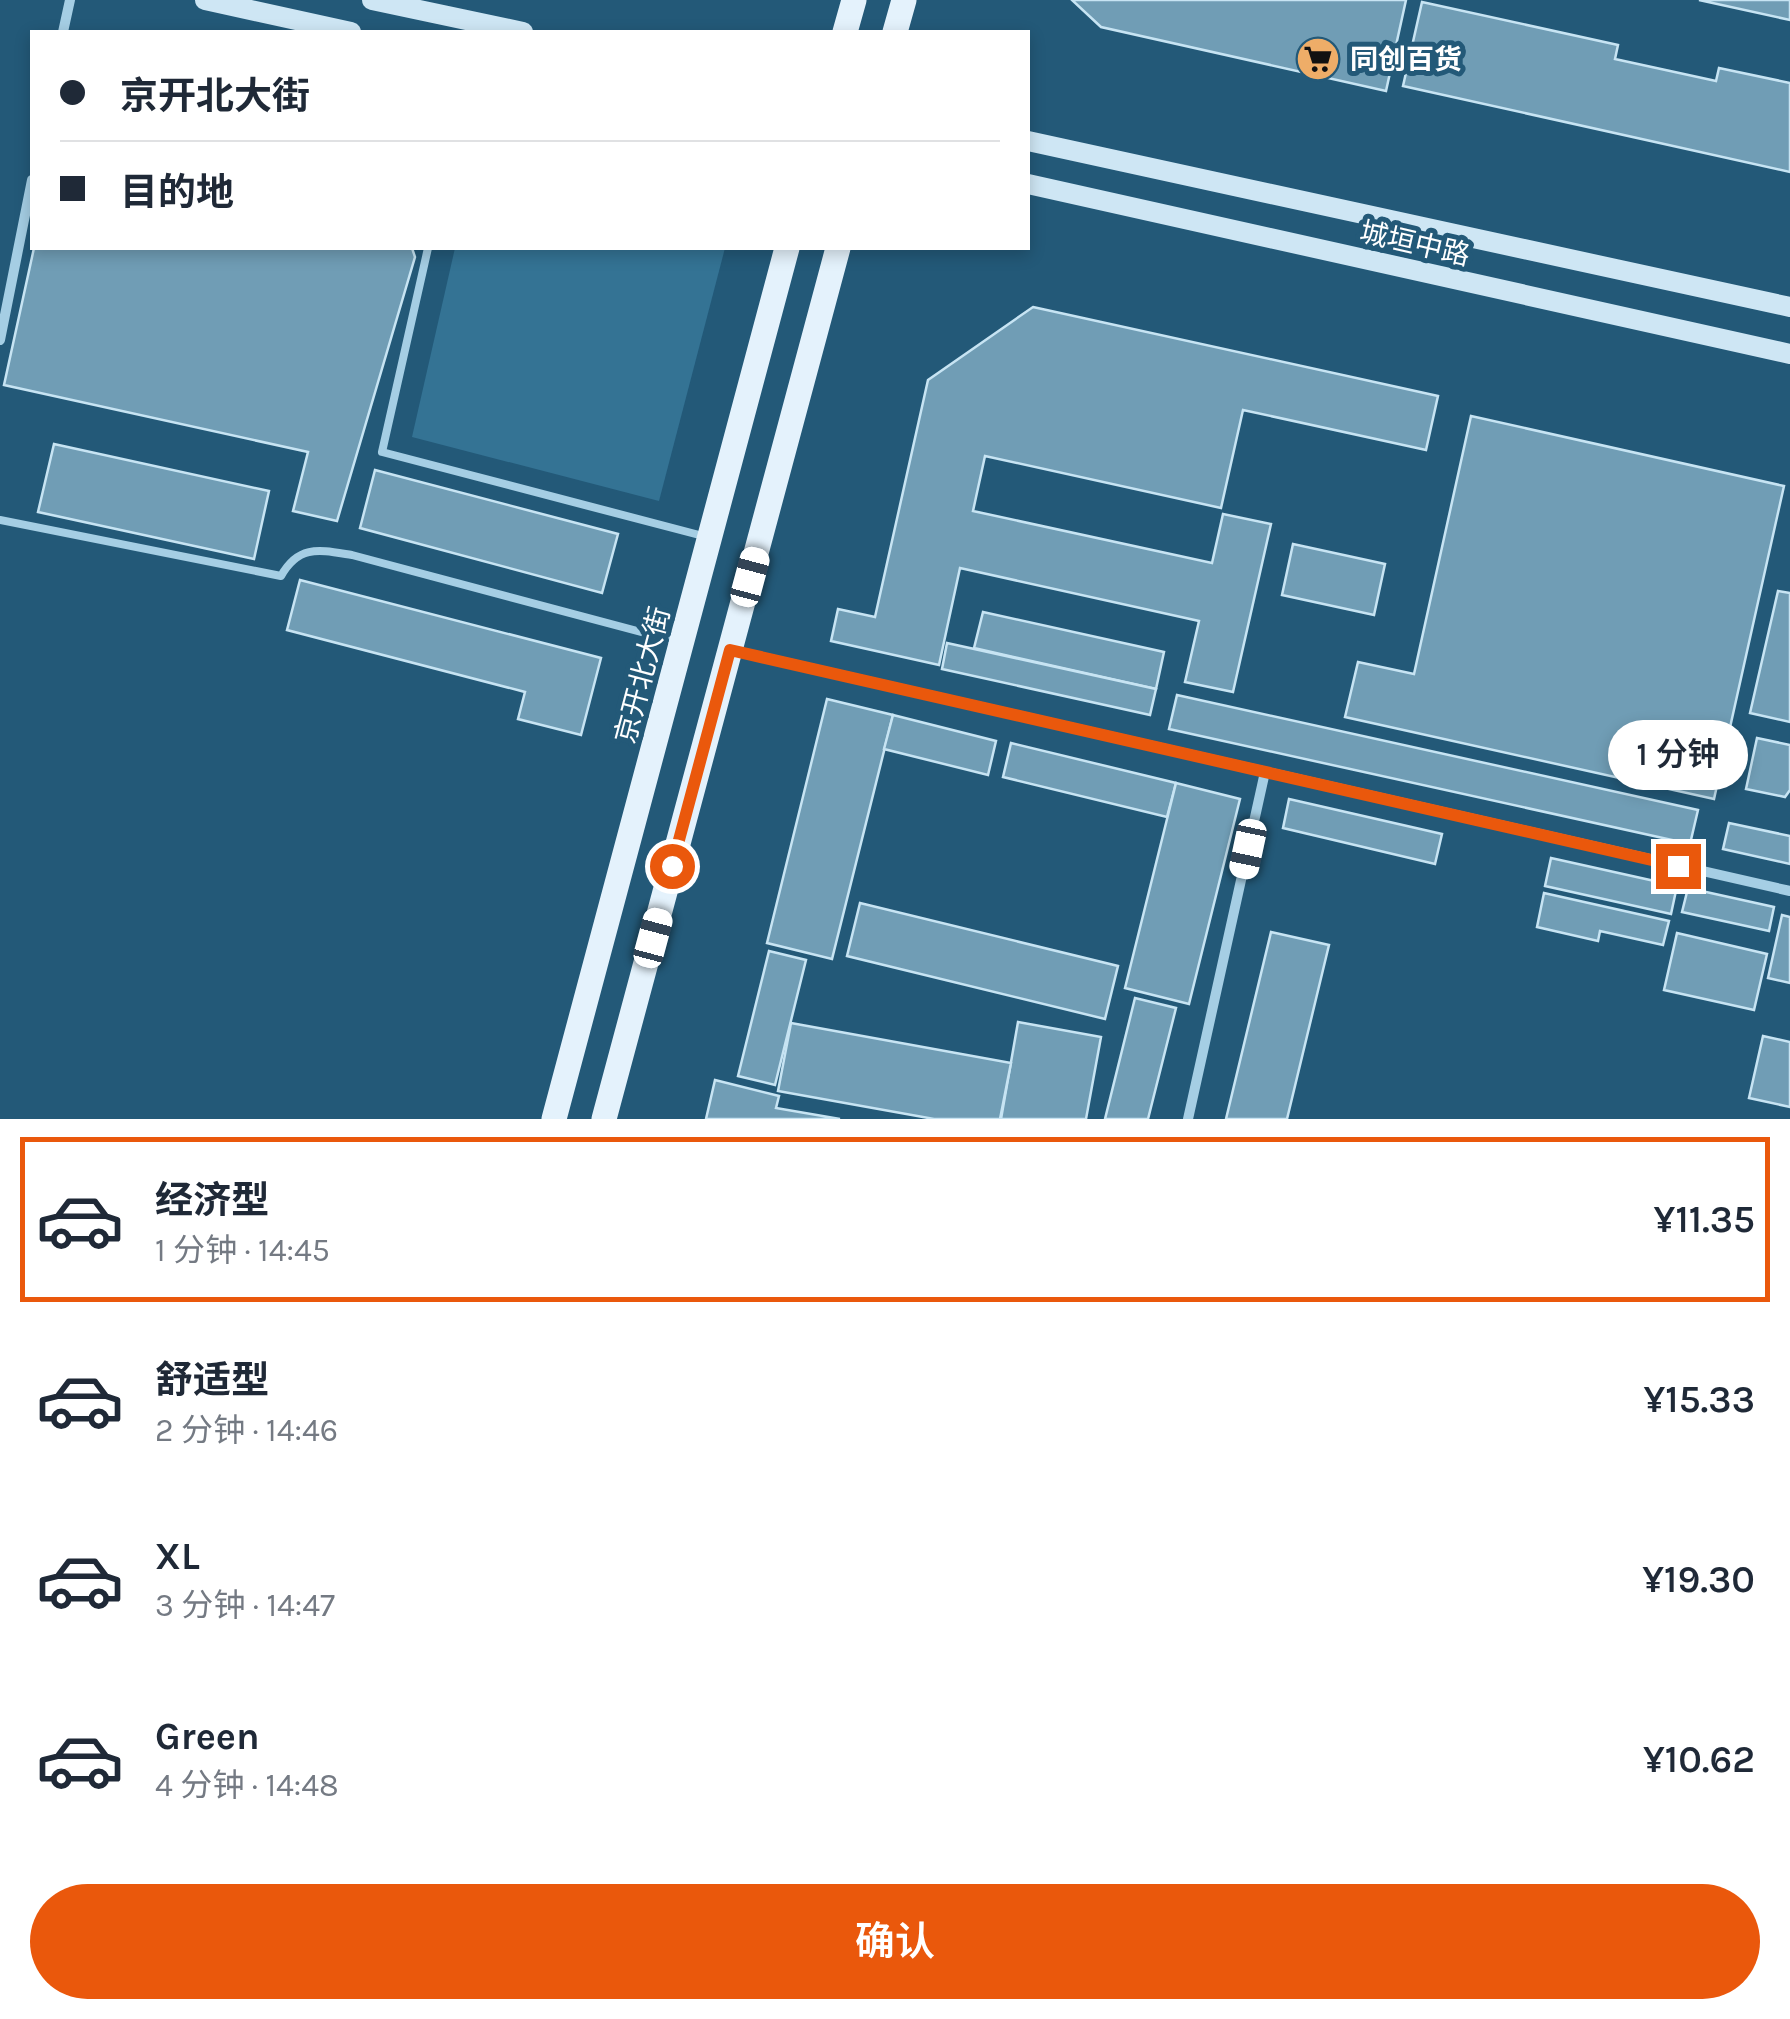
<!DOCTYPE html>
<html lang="zh">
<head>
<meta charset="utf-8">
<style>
	:root { --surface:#fff; --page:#f2f2f3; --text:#1f2937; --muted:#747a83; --line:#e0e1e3; --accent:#ea580c }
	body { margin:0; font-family:Karla,"Noto Sans SC",sans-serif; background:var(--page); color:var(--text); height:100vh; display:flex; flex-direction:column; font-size:38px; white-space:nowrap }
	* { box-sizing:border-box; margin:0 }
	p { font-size:32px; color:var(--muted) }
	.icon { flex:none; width:55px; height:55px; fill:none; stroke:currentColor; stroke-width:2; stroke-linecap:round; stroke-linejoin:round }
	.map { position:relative; height:1119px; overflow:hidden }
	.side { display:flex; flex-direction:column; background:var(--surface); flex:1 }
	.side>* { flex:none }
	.top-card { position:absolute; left:30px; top:30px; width:1000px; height:220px; border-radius:0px; box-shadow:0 5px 15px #0003; display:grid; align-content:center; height:220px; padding:0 30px; background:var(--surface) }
	.end { position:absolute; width:45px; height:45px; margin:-22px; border:12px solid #ea580c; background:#fff; box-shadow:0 0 0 5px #fff }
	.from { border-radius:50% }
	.bubble { position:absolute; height:70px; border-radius:35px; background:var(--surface); box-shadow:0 5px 15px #0003; font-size:32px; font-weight:600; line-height:70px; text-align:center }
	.car { position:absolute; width:30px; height:60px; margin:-30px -15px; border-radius:12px; box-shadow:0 0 8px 2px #0007; background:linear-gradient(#fff 24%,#345 0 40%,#fff 0 76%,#345 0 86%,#fff 0) }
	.top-card b { display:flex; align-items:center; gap:35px; height:95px; font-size:38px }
	.top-card b+b { border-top:2px solid var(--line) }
	.top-card i { width:25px; height:25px; background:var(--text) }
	ul { padding:18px 0 0; list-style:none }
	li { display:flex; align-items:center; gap:30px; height:165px; margin:0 20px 15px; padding:0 10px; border:5px solid transparent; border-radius:0px }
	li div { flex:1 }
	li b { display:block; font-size:38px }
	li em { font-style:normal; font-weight:600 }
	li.active { border-color:var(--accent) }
	li>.icon { width:90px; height:90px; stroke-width:1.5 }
	.action { display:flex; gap:20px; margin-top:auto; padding:20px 30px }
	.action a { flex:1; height:115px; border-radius:60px; background:var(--accent); color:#fff; font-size:40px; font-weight:600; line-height:115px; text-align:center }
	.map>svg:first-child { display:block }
	.green { fill:#347394 }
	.building { fill:#709db5; stroke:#c7e4f3; stroke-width:2.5 }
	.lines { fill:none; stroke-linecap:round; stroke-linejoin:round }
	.lane { stroke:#a5cee4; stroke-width:8 }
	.street { stroke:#a5cee4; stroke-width:10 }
	.secondary { stroke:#cee6f4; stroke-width:20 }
	.primary { stroke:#e4f2fc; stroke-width:25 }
	.route { stroke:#ea580c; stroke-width:12 }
	.labels { text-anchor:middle; stroke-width:10; stroke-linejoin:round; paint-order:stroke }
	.poi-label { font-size:28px; font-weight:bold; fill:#fff; stroke:#235978; text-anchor:start }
	.street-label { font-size:28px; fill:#fff; stroke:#235978 }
</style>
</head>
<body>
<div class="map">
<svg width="1790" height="1119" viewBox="0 0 1790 1119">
	<rect width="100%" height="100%" fill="#235978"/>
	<path class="green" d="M455,248H725L659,501L412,437Z"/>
	<g class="building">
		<path d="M1072,0H1406L1386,91L1101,27Z"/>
		<path d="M1699,0H1790V20Z"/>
		<path d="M1422,2L1618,45L1615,59L1716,81L1719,68L1790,83V172L1403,86Z"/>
		<path d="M34,248H412L415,257L337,521L293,511L308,452L4,385Z"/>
		<path d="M1033,307L1438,396L1426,450L1243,410L1221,508L985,456L973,511L1212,563L1223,514L1271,524L1233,692L1185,682L1199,621L960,568L939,665L831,641L838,609L875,617L928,380Z"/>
		<path d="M1471,416L1784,486L1714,799L1345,717L1358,662L1414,674Z"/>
		<path d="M54,444L269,491L254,559L38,512Z"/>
		<path d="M375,470L618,534L602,593L360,528Z"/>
		<path d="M1293,544L1385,564L1374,615L1282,595Z"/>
		<path d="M300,580L601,658L581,735L518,719L525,692L287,630Z"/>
		<path d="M1778,591L1790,593V722L1750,713Z"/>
		<path d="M983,612L1164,652L1156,689L974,648Z"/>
		<path d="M947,643L1156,689L1150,715L942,669Z"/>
		<path d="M1177,695L1698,810L1690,844L1169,729Z"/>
		<path d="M827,699L893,715L832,959L767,943Z"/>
		<path d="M893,715L996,741L988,775L884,749Z"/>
		<path d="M1757,738L1790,745V790L1785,797L1746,789Z"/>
		<path d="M1011,743L1176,783L1167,817L1003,777Z"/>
		<path d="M1176,783L1240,799L1189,1004L1125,988Z"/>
		<path d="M1289,799L1442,834L1435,864L1283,828Z"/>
		<path d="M1729,823L1790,836V864L1723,849Z"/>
		<path d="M1551,858L1677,886L1671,914L1545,886Z"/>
		<path d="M1688,888L1774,907L1769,931L1682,912Z"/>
		<path d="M1544,893L1669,921L1663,945L1600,931L1598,941L1537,927Z"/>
		<path d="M860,903L1118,966L1105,1019L847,956Z"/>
		<path d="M1782,915L1790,917V983L1768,978Z"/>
		<path d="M1271,932L1329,945L1287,1119H1226Z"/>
		<path d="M1677,933L1767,954L1754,1010L1664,990Z"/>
		<path d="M769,951L806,960L775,1085L738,1076Z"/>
		<path d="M1135,998L1176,1008L1148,1119H1105Z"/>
		<path d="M1018,1022L1101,1037L1086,1119H1001Z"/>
		<path d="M791,1023L1011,1063L1000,1119H934L778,1091Z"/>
		<path d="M1763,1036L1790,1042V1107L1749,1098Z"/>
		<path d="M715,1080L779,1096L776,1108L840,1119H706Z"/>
	</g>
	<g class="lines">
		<g class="lane">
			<path d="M428,248L382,452L707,537"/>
			<path d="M0,520L281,576C299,544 320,550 352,555L675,641"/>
		</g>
		<g class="street">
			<path d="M63,32L70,0"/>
			<path d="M0,340L32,180"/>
			<path d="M731,650L1790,891"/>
			<path d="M1188,1119L1265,772"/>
		</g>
		<g class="secondary">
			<path d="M205,0L351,32"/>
			<path d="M372,0L523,32"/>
			<path d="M1028,141L1790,307"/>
			<path d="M1028,184L1790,354"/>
		</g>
		<g class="primary">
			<path d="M845,32L854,0"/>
			<path d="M895,32L904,0"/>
			<path d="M554,1119L787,248"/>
			<path d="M604,1119L838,248"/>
		</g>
	</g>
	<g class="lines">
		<path class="route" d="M672,866L730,650L1678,866"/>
	</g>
	<defs>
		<g id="supermarket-disc" transform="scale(2.25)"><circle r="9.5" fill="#eead68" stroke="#235978"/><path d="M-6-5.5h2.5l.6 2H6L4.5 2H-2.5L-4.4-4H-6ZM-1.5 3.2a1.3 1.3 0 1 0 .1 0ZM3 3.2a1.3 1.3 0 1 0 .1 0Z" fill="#111"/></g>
	</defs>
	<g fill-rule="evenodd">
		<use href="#supermarket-disc" x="1318" y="59"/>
	</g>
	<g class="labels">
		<g class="poi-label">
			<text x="1350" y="69">同创百货</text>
		</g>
		<g class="street-label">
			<text transform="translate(1415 243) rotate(13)" y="10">城垣中路</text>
			<text transform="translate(642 675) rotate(-75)" y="10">京开北大街</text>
		</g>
	</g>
</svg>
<i class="end from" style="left:672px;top:866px"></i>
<i class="end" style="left:1678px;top:866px"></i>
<div class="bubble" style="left:1608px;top:720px;width:140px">1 分钟</div>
<i class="car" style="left:750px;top:577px;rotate:15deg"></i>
<i class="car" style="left:1248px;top:849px;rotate:192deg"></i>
<i class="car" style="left:653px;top:938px;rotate:15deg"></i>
<div class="top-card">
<b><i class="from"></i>京开北大街</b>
<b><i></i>目的地</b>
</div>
</div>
<section class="side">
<ul>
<li class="active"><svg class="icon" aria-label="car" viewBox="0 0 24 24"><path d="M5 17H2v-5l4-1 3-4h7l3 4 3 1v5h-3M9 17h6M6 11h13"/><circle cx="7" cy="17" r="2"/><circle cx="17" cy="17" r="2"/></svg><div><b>经济型</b><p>1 分钟 · 14:45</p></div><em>¥11.35</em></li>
<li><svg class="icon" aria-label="car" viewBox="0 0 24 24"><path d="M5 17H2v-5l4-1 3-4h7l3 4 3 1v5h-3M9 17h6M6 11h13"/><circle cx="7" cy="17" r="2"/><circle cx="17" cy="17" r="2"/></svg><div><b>舒适型</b><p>2 分钟 · 14:46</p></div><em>¥15.33</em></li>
<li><svg class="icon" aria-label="car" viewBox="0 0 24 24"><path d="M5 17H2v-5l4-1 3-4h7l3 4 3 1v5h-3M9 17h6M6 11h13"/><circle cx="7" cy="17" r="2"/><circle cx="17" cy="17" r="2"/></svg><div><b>XL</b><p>3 分钟 · 14:47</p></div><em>¥19.30</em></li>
<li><svg class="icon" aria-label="car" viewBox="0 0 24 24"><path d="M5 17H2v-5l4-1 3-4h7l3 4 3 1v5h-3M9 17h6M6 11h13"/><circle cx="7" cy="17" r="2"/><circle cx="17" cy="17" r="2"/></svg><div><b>Green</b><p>4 分钟 · 14:48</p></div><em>¥10.62</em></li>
</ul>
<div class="action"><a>确认</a></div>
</section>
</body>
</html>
